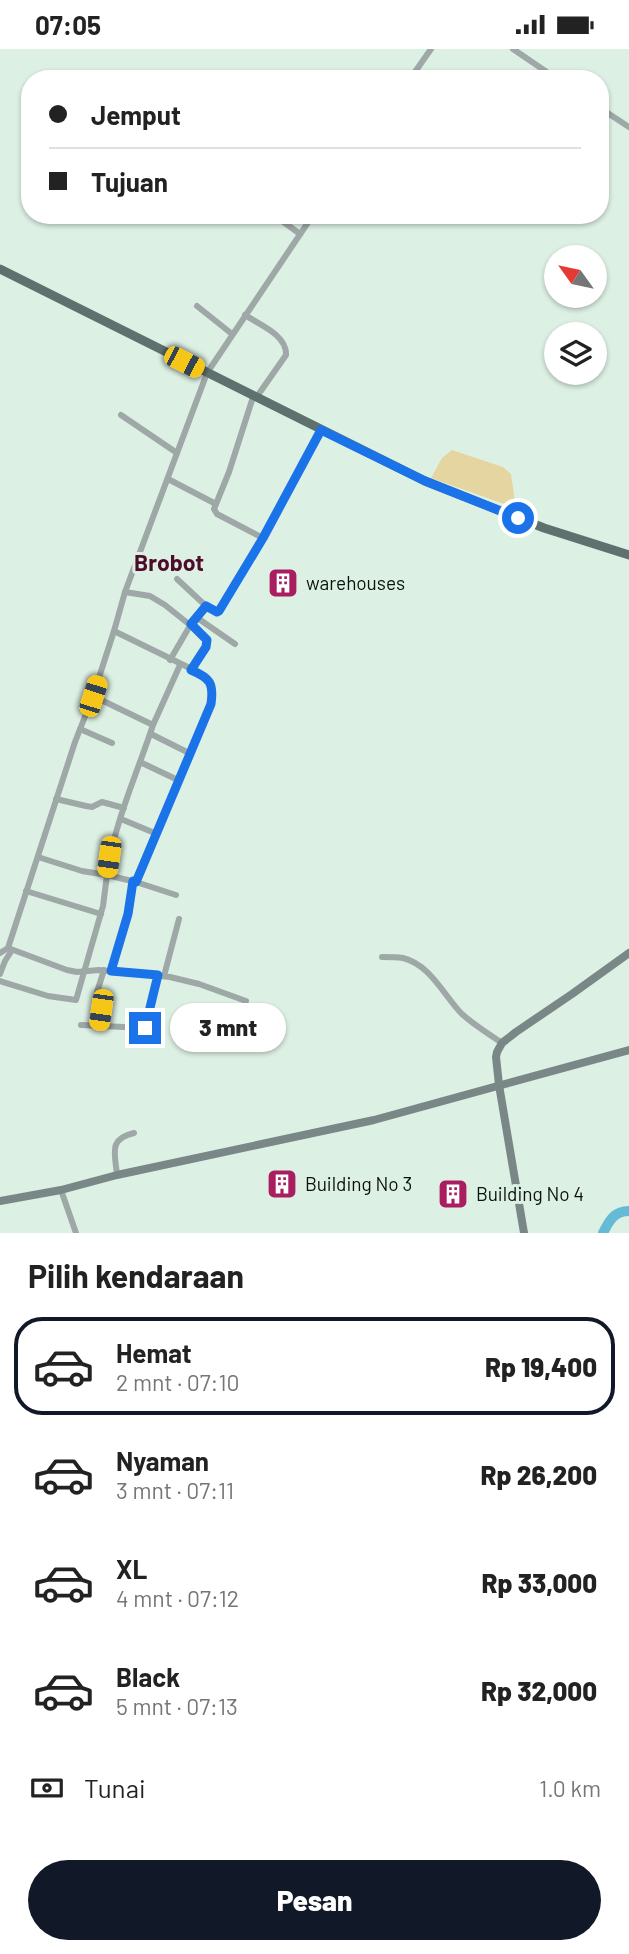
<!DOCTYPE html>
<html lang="id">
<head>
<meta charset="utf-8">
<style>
	:root { --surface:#fff; --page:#f2f2f2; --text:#222; --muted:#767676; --line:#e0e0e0; --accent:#111827 }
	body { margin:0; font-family:Barlow,sans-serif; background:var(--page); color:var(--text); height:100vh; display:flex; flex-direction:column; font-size:26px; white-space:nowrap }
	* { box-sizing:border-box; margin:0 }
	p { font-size:23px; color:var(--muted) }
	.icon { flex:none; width:38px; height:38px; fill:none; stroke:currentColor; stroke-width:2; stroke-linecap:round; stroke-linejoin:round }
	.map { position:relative; height:1184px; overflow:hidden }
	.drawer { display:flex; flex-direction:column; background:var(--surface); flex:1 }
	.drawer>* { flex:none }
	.hud { position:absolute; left:21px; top:21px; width:588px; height:154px; border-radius:28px; box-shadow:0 2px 5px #0004; display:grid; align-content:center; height:154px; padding:0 28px; background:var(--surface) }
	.needle { width:46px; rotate:303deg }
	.buttons { position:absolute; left:544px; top:196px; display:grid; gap:14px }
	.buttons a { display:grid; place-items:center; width:63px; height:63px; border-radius:50%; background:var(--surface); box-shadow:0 2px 5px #0004; font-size:35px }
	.end { position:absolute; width:32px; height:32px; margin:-16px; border:9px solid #1a73e8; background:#fff; box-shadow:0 0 0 4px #fff }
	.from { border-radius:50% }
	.bubble { position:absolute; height:49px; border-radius:24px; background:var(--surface); box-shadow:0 2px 5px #0004; font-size:23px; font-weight:800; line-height:49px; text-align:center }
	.car { position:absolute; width:21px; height:42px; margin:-21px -10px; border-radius:9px; box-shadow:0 0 5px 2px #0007; background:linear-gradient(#f5c518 24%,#345 0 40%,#f5c518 0 76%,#345 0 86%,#f5c518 0) }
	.hud b { display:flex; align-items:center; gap:24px; height:66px; font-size:26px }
	.hud b+b { border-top:2px solid var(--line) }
	.hud i { width:18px; height:18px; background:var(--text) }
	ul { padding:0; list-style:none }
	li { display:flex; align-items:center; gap:21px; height:98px; margin:0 14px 10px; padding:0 14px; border:4px solid transparent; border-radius:28px }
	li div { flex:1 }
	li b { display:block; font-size:26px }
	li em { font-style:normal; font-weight:800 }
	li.selected { border-color:var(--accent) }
	li>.icon { width:63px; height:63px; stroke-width:1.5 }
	h2 { padding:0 28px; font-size:32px; line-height:84px }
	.pay { display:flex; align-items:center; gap:18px; height:77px; padding:0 28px; font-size:26px }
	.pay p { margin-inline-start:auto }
	.action { display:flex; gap:14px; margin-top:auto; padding:14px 28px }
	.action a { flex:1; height:80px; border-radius:42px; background:var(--accent); color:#fff; font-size:28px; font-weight:800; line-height:80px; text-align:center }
	.status { display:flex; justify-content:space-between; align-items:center; height:49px; padding:0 35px; background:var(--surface); direction:ltr }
	.status svg { height:19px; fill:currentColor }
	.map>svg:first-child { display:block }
	.green { fill:#e5d5a1 }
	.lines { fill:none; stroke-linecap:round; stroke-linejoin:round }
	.river { stroke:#65bbd6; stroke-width:10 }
	.street { stroke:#9ea8a7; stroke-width:6 }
	.secondary { stroke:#798886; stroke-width:8 }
	.primary { stroke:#5f716f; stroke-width:9 }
	.route { stroke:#1a73e8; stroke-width:9 }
	.labels { text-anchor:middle; stroke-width:6; stroke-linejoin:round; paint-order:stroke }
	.poi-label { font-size:19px; fill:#0b120e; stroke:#ddf0e4; text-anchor:start }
	.quarter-label { font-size:23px; font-weight:bold; fill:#4e0c2b; stroke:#ddf0e4 }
</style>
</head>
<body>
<div class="status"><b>07:05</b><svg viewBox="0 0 49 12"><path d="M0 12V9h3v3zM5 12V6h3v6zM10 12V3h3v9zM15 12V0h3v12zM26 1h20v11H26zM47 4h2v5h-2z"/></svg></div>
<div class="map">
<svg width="629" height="1184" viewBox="0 0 629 1184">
	<rect width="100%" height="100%" fill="#ddf0e4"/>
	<path class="green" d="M452,401L503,418L511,425L516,459L431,429L442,409Z"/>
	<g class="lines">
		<path class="river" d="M603,1184C609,1172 614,1162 629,1162"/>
		<g class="street">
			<path d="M513,0L557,30"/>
			<path d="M410,30L431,0"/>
			<path d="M600,59L629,78"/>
			<path d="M274,166L300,185"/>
			<path d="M197,257L232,285"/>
			<path d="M245,266C260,276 287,286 286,306L256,349"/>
			<path d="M253,348L229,423L214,460L217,465L263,489"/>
			<path d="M121,366L177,404"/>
			<path d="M168,430L216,455"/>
			<path d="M177,530L206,557L217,563L219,562L263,489L321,381"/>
			<path d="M125,543L150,547L165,556L205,588L207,591L206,598L191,621"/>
			<path d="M196,568L235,595"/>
			<path d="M170,611L191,575L206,557"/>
			<path d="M153,676L180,616"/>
			<path d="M80,680L112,694"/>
			<path d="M151,685L191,705"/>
			<path d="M140,713L180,732"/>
			<path d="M56,750L86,757L92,758L102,753L124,759"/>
			<path d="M121,770L157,785"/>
			<path d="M38,808L82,822L107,826C114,774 137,725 153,676L93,647"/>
			<path d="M136,833L176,846"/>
			<path d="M26,842L101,865"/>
			<path d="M8,899L67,921L77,923L99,921L170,928L199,935L246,952"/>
			<path d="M0,904L8,899L75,693L93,647L114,582L125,543L207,324L313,166"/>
			<path d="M382,908C389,908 397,908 403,909C431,916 444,947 462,965C474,976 489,985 502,994"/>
			<path d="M111,922L128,865L133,832"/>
			<path d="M0,925L5,912L12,901"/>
			<path d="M164,927L179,870"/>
			<path d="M0,932L48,947L76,951L103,857L107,826L136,833L211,655C213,642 213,634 202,625L114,582"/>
			<path d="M81,976L145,979L160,978L161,979L162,987"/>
			<path d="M99,976L103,945L97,943L104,921"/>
			<path d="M145,979L158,926"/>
			<path d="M117,1126C115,1104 108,1090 134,1084"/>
			<path d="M61,1141L76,1184"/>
		</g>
		<g class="secondary">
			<path d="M0,1152L61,1141L117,1126L374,1071L629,1001"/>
			<path d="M524,1184L499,1036L496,1008L497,1003L502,994L516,983L572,945L629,904"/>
		</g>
		<path class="primary" d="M0,220L425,432L544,479L629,506"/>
	</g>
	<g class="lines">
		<path class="route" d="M145,979L158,926L111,922L128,865L133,832L136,833L211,655C214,634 210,629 191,621L206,598L207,591L191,575L206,557L217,563L219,562L263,489L321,381L425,432L518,469"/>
	</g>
	<defs>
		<g id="building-square" transform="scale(1.575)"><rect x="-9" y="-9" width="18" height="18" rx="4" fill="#a91e61" stroke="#ddf0e4"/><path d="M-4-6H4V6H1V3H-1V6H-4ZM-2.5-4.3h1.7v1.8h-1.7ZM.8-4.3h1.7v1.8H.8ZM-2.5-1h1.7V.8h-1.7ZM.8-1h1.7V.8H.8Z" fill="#fff"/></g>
	</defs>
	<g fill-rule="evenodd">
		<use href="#building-square" x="283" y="534"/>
		<use href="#building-square" x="282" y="1135"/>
		<use href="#building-square" x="453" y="1145"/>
	</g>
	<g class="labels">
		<g class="poi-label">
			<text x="306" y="541">warehouses</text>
			<text x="305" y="1142">Building No 3</text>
			<text x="476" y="1152">Building No 4</text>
		</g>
		<g class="quarter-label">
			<text x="169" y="522">Brobot</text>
		</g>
	</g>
</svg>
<div class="buttons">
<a><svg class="needle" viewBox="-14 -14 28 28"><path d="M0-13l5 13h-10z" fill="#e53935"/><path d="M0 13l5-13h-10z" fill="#767676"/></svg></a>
<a><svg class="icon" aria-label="layers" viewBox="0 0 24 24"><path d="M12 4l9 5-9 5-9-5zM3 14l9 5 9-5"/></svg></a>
</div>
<i class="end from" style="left:518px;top:469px"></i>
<i class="end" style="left:145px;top:979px"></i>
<div class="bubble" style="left:170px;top:954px;width:116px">3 mnt</div>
<i class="car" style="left:184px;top:313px;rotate:117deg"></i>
<i class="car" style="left:93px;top:647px;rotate:18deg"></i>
<i class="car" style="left:109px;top:808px;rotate:188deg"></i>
<i class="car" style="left:101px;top:961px;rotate:188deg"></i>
<div class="hud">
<b><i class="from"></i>Jemput</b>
<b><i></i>Tujuan</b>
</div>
</div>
<section class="drawer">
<h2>Pilih kendaraan</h2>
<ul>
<li class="selected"><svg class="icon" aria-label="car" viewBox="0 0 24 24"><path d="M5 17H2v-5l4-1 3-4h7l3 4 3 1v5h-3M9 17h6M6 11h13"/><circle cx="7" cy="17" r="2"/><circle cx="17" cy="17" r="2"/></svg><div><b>Hemat</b><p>2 mnt · 07:10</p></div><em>Rp 19,400</em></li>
<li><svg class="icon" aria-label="car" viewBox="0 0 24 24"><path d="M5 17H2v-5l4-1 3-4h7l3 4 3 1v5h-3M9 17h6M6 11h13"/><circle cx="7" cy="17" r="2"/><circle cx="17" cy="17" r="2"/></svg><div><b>Nyaman</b><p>3 mnt · 07:11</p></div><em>Rp 26,200</em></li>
<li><svg class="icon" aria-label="car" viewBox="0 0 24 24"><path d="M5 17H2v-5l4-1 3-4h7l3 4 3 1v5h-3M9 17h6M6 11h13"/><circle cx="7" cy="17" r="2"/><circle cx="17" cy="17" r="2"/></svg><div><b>XL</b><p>4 mnt · 07:12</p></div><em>Rp 33,000</em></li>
<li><svg class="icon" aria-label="car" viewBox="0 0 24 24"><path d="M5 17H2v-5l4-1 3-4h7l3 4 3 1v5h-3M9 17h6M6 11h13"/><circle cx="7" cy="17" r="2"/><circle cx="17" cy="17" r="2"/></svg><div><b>Black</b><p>5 mnt · 07:13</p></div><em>Rp 32,000</em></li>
</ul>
<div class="pay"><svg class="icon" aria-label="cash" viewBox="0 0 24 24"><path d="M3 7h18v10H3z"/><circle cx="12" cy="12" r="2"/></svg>Tunai<p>1.0 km</p></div>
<div class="action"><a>Pesan</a></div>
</section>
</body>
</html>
